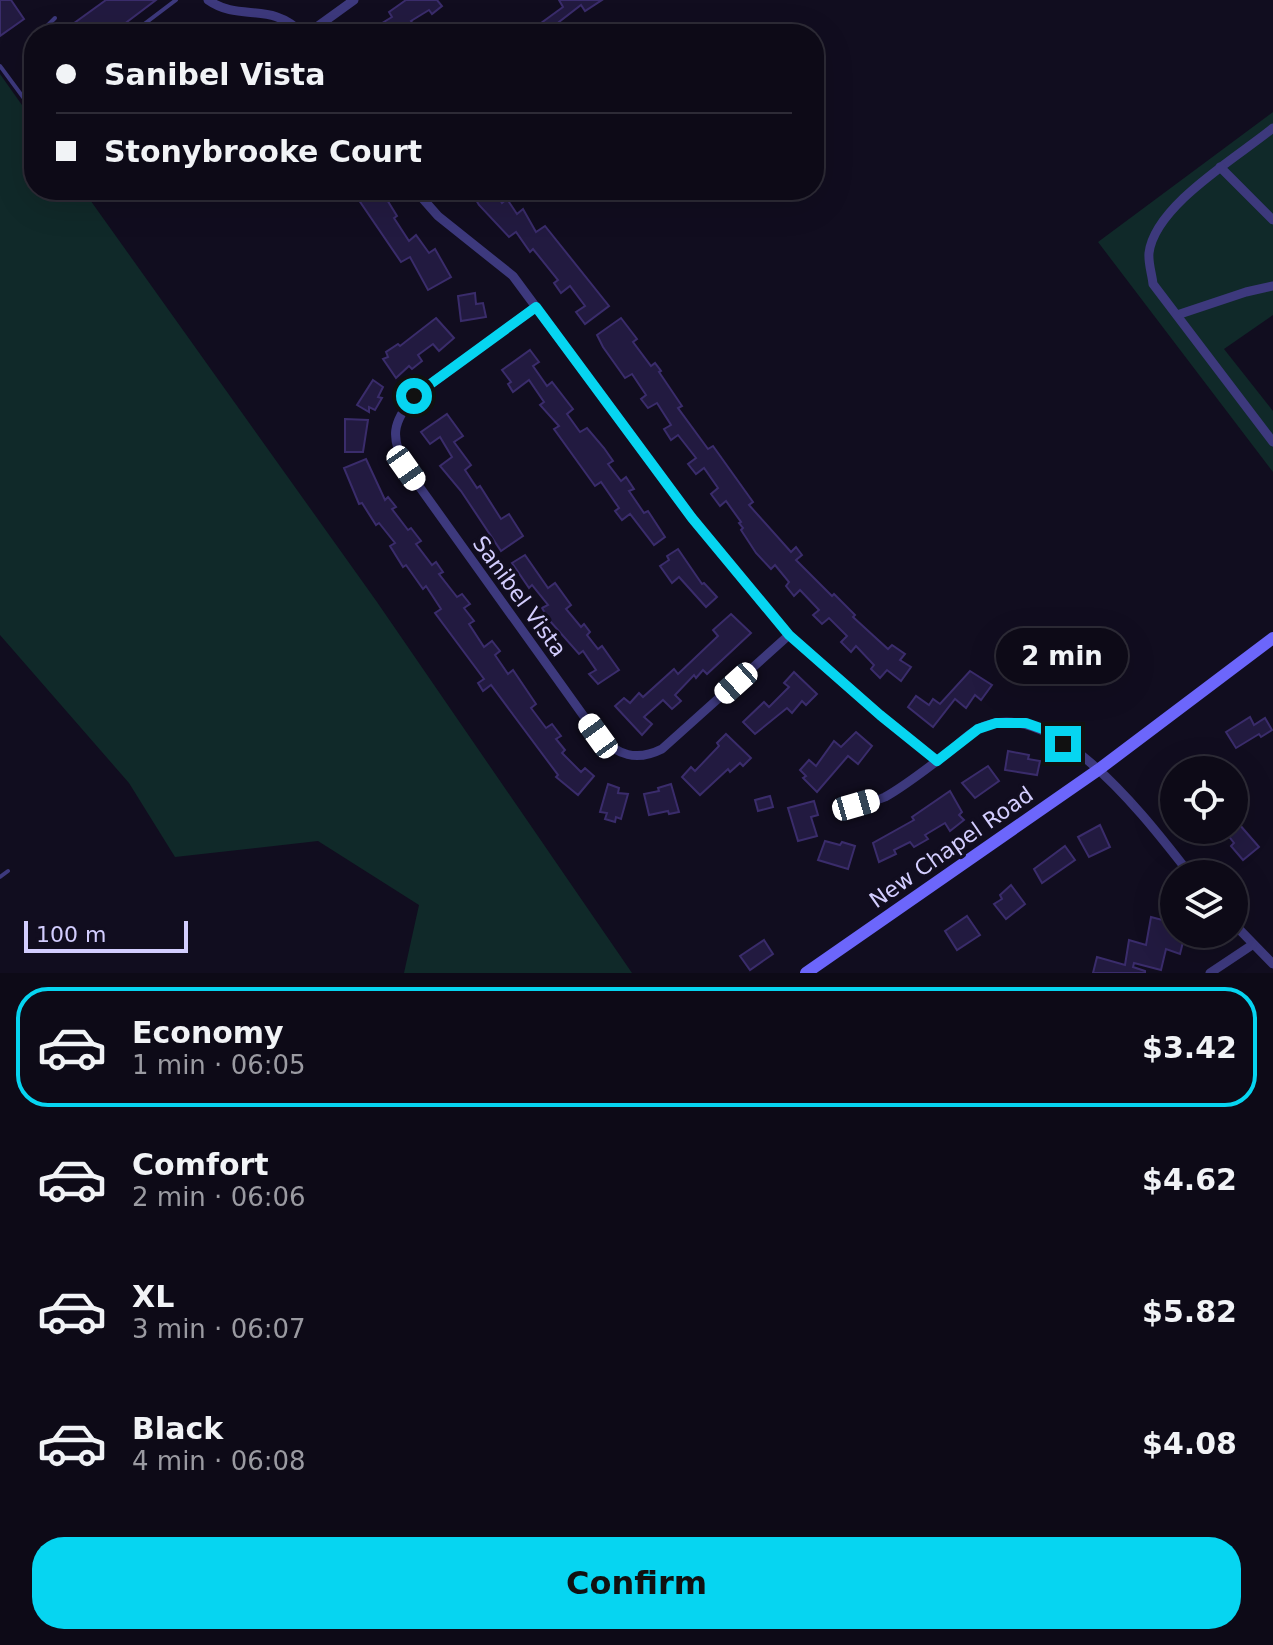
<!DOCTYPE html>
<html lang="en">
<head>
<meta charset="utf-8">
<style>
	:root { --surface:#0d0a17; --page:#161320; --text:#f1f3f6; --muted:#9a9aa1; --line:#2d2b36; --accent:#06d5f1 }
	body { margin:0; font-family:"DejaVu Sans",sans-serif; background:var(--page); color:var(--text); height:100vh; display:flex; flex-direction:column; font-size:30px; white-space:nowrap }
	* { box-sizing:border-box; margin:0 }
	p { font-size:26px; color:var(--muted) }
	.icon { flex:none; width:44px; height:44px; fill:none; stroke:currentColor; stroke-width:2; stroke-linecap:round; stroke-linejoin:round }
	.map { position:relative; height:973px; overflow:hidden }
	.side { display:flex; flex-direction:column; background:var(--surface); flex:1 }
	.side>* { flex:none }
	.guide { position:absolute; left:24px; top:24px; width:800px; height:176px; border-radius:32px; box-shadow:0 8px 32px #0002,0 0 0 2px var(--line); display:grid; align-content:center; height:176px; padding:0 32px; background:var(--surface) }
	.buttons { position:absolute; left:1160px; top:756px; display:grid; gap:16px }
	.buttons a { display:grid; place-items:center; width:88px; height:88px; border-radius:50%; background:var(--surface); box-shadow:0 8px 32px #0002,0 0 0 2px var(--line); font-size:40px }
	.scale { position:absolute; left:24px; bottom:20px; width:164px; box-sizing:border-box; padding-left:8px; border:4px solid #d3cdfe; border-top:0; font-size:22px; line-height:28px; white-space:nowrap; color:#d3cdfe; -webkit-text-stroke:6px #110d1f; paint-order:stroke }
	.end { position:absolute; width:36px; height:36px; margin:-18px; border:10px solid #06d5f1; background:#111; box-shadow:0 0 0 4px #111 }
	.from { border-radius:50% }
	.bubble { position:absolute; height:56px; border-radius:28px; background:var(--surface); box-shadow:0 8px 32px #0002,0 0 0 2px var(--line); font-size:26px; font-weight:800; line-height:56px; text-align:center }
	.car { position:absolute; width:24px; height:48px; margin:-24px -12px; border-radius:10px; box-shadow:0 0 6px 2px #0007; background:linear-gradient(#fff 24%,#345 0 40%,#fff 0 76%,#345 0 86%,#fff 0) }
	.guide b { display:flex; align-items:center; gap:28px; height:76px; font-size:30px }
	.guide b+b { border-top:2px solid var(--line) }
	.guide i { width:20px; height:20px; background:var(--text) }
	ul { padding:14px 0 0; list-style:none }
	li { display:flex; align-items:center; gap:24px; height:120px; margin:0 16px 12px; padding:0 16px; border:4px solid transparent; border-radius:32px }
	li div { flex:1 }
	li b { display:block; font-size:30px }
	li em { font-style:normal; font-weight:800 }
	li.active { border-color:var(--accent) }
	li>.icon { width:72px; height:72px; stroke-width:1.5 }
	.button { display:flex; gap:16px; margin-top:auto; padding:16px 32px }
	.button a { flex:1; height:92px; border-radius:32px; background:var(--accent); color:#111; font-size:32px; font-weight:800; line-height:92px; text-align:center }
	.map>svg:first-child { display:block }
	.green { fill:#102929 }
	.building { fill:#221a40; stroke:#3a2c6b; stroke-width:2 }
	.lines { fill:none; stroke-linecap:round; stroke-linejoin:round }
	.lane { stroke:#3d397d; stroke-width:4 }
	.street { stroke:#3d397d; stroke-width:9 }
	.secondary { stroke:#6c66fb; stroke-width:12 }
	.route { stroke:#06d5f1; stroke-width:10 }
	.labels { text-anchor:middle; stroke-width:7; stroke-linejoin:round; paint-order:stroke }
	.street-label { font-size:22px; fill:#d3cdfe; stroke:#110d1f }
</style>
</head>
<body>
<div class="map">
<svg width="1273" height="973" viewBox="0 0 1273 973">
	<rect width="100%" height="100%" fill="#110d1f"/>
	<g class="green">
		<path d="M0,74L34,122V190H83L377,602L632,973H404L419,905L318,841L175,857L129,783L0,635Z"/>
		<path d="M1273,112V315L1224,349L1273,411V472L1098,242Z"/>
	</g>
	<g class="building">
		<path d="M0,0H11L24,19L0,36Z"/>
		<path d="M106,0H156L111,34H59Z"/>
		<path d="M406,0H437L442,6L432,14L429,10L411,21L414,25L401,34H386L379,25L392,17L389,12Z"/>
		<path d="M559,0H602L585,11L581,5L559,22L568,34H526L563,7Z"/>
		<path d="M352,190H381L397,216L394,218L409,241L416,235L429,253L435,249L451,277L428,290L410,257L401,262Z"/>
		<path d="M470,190H494L502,203L507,199L517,214L523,209L536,232L545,226L609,306L585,324L576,312L585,306L570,286L561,293L554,283L558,280L533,249L530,252L516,232L509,237L479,205Z"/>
		<path d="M475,293L476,304L483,303L486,317L461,321L458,296Z"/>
		<path d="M436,318L454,338L439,351L433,344L418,355L422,361L412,369L409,366L396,378L383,359L388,357L386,352L398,344L400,346Z"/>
		<path d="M621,318L637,339L633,342L651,366L655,363L661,371L659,372L682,406L678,408L708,449L713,446L753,502L749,505L791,552L796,547L802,555L796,560L832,596L834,594L855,615L853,617L888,649L892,645L905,654L900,660L911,667L901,681L887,670L880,678L871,669L874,665L856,646L851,652L841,642L847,636L829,618L822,624L813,615L819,610L800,590L794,596L786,586L789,582L775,565L771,569L756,553L741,530L743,528L739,523L741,522L726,501L720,506L711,494L718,488L704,468L696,474L688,464L696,458L678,435L671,440L664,429L671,425L657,403L648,408L641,399L646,395L632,374L625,378L603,347L597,335Z"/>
		<path d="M530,350L539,362L533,366L547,386L552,382L573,409L567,414L580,432L587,428L604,448L613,461L608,464L621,481L626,477L634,489L629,491L644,513L648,511L665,537L654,545L630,514L622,520L615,511L619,508L601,482L595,486L554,429L559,426L540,405L544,402L529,380L513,392L508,384L511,382L502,370Z"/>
		<path d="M373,380L383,387L378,397L382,398L375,410L369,407V412L357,405Z"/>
		<path d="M447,414L463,436L454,442L471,465L465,470L477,488L480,486L501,519L509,514L523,536L501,551L461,491L440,466L452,457L440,437L430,444L421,432Z"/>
		<path d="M345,419L368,420L363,452H345Z"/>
		<path d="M366,459L385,500L388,497L396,507L392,509L408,530L411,528L421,541L416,544L432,565L436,562L443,572L439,574L457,597L462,594L470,604L464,608L474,621L469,624L484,647L492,641L500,651L495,655L508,674L513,670L536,704L531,708L546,728L552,724L561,736L556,739L565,750L562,753L581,772L585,768L594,776L578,795L556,777L558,775L491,685L483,691L478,683L484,679L435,613L441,609L426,586L423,589L406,565L403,567L390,546L395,543L379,523L376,525L362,503L359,504L344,468Z"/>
		<path d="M678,549L702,584L704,583L717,597L706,607L679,577L672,583L660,566L669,560L667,556Z"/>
		<path d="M525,555L548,588L555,583L571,605L566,609L581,627L584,624L590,632L587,635L598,649L602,646L619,670L598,684L589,674L596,670L583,651L579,654L549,620L542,608L548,605L532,585L529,588L512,563Z"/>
		<path d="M731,614L751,633L707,674L703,670L696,678L694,675L675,695L681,701L672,709L663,700L644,717L652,724L642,735L615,706L624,698L630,703L639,693L643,697L674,669L678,674L718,636L713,630Z"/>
		<path d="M970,671L992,685L981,700L975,695L966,708L955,699L933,727L908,707L916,696L929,705L933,699L940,704Z"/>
		<path d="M794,672L817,694L806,705L802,701L792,713L787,708L755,734L743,722L764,702L769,707L789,687L784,683Z"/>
		<path d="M1250,717L1254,725L1265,718L1272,730L1261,737L1259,734L1236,748L1226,732Z"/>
		<path d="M856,732L872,746L858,764L848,756L817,792L803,778L806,776L800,770L809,760L816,766L834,741L841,747Z"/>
		<path d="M726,734L751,758L743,766L740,763L730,772L728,769L700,795L682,777L691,767L695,771L719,746L717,743Z"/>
		<path d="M1008,751L1029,755L1028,759L1040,761L1037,775L1005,770Z"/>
		<path d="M988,766L999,781L975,798L962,783Z"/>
		<path d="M608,784L619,788L618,793L628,794L621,819L616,817L615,822L605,819L607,813L600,812Z"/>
		<path d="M671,784L679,812L669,814L668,811L649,815L644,794L659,791L658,788Z"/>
		<path d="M950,791L962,812L959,815L964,820L950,831L945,823L925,835L928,839L914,847L910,842L894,850L896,854L879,862L873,843L914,820L912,817Z"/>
		<path d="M770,796L773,807L758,811L755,800Z"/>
		<path d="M814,801L818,815L811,817L817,836L798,841L788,808Z"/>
		<path d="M1239,824L1259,847L1243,860L1231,846L1234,843L1227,834Z"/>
		<path d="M1100,825L1110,847L1089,857L1078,837Z"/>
		<path d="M825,841L840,845L842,842L855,846L848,869L818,860Z"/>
		<path d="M1065,846L1075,860L1042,883L1034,869Z"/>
		<path d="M1011,885L1025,904L1006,919L994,904L1002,899L1000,895Z"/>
		<path d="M967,916L980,935L957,950L945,931Z"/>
		<path d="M1151,917L1174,923V934H1185L1180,954L1166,949L1161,970L1134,963L1133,967L1145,971V973H1093L1097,957L1125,965L1129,940L1146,945Z"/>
		<path d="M764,940L773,954L750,970L740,956Z"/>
	</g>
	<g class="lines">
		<g class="lane">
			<path d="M39,34L55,18"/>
			<path d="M131,34L176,0"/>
			<path d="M0,66L34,112"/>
			<path d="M0,877L8,871"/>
		</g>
		<g class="street">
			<path d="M208,0C241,23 270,0 303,34"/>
			<path d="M307,34L354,0"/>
			<path d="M1273,128C1238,157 1155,205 1149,253C1148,263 1152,274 1153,284L1273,442"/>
			<path d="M1220,167L1273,220"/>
			<path d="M415,190L438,216L513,276L692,518L789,635L880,715L937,761"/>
			<path d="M536,307L414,396C392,423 390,437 406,468L598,736C618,755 636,762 662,749L789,635"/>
			<path d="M1177,315L1246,292L1273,286"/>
			<path d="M856,805C865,803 876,801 885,797C905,786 926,769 945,755C956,747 966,735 978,729C1052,690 1151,825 1190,874"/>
			<path d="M1234,924L1273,964"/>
			<path d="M1210,973L1252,945"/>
		</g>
		<path class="secondary" d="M806,973L1098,770L1273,638"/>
	</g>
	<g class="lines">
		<path class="route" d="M414,396L536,307L692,518L789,635L880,715L937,761L978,729L996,723H1026L1043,729L1063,744"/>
	</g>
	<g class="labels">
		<g class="street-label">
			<text transform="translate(520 596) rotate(54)" y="8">Sanibel Vista</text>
			<text transform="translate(951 847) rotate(-35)" y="8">New Chapel Road</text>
		</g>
	</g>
</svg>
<div class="buttons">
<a><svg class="icon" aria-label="locate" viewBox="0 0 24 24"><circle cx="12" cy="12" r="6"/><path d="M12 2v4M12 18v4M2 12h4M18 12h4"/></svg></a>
<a><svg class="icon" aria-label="layers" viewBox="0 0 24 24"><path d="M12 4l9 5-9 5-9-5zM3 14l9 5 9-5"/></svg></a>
</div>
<div class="scale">100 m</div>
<i class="end from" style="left:414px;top:396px"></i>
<i class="end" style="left:1063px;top:744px"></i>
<div class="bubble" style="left:996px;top:628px;width:132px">2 min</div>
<i class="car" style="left:406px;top:468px;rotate:145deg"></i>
<i class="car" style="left:736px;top:683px;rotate:228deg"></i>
<i class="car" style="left:598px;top:736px;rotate:324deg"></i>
<i class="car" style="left:856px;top:805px;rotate:74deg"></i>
<div class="guide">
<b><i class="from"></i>Sanibel Vista</b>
<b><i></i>Stonybrooke Court</b>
</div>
</div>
<section class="side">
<ul>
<li class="active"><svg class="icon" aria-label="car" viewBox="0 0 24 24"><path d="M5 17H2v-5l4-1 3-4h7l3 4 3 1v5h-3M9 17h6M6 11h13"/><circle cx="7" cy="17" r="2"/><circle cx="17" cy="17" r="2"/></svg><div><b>Economy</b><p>1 min · 06:05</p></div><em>$3.42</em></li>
<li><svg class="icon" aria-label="car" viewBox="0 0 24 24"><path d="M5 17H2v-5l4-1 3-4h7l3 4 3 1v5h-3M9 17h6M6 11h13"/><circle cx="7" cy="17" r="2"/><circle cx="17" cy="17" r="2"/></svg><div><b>Comfort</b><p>2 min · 06:06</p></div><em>$4.62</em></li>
<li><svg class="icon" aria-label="car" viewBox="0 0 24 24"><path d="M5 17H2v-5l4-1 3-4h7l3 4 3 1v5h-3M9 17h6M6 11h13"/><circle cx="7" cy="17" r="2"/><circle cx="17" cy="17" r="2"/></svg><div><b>XL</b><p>3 min · 06:07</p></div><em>$5.82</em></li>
<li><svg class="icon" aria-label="car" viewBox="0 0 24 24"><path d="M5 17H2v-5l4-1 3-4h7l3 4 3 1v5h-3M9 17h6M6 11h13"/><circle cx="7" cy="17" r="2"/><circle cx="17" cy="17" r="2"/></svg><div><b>Black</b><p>4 min · 06:08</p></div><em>$4.08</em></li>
</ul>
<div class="button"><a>Confirm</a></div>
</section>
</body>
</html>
